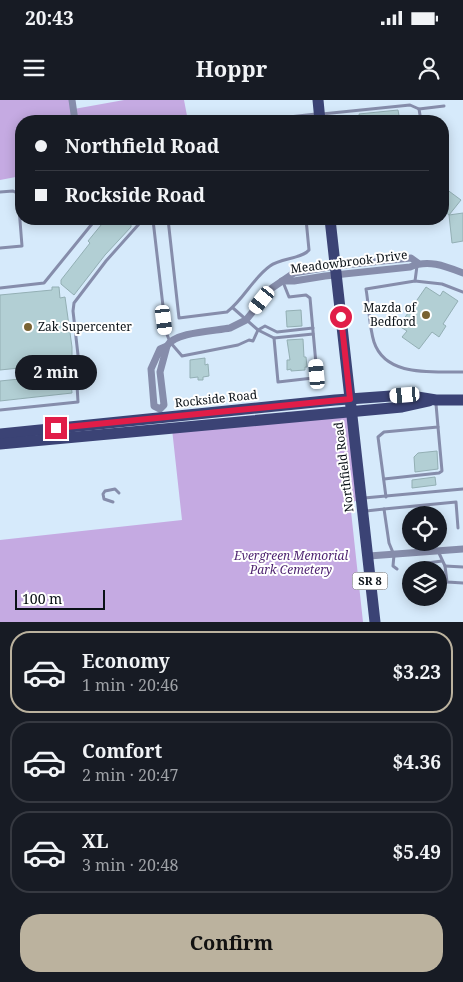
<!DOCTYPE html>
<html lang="en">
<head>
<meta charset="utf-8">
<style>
	:root { --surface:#171b24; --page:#242831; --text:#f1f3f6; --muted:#9ea1a6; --line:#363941; --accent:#bbb29e }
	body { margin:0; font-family:"Noto Serif",serif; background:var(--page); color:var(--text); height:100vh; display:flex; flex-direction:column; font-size:19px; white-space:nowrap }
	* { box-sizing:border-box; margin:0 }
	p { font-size:16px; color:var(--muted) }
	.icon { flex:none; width:28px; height:28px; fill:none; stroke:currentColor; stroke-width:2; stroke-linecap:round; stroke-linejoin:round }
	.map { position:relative; height:522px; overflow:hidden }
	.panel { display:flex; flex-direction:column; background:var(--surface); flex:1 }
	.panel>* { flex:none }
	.guide { position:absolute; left:15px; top:15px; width:434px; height:110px; border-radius:20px; box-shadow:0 2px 12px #0003; display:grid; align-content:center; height:110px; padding:0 20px; background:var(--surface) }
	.controls { position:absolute; left:402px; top:406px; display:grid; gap:10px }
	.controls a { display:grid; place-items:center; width:45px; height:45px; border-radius:50%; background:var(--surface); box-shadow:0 2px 12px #0003; font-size:25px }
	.scale { position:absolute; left:15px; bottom:12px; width:90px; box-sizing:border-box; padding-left:5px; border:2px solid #0a1117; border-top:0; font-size:14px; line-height:18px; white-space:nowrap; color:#0a1117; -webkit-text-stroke:4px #fff; paint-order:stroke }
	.end { position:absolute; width:22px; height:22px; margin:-11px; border:6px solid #e11d48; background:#fff; box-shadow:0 0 0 2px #fff }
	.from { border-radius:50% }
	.bubble { position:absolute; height:35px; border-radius:18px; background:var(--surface); box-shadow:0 2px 12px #0003; font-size:16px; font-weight:700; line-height:35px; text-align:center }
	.car { position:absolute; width:15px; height:30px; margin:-15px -8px; border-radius:6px; box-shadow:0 0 4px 1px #0007; background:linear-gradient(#fff 24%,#345 0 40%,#fff 0 76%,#345 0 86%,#fff 0) }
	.guide b { display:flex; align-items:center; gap:18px; height:48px; font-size:19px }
	.guide b+b { border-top:1px solid var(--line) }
	.guide i { width:12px; height:12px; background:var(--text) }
	ul { padding:9px 0 0; list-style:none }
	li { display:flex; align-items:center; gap:15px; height:82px; margin:0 10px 8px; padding:0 10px; border:2px solid var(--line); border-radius:20px }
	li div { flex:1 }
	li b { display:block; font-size:19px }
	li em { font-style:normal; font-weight:700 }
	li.selected { border-color:var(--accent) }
	li>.icon { width:45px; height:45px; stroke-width:1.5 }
	.cta { display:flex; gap:10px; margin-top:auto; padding:10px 20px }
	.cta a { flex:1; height:58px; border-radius:20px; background:var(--accent); color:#111; font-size:20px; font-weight:700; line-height:58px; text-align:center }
	.status { display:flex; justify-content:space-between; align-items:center; height:35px; padding:0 25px; background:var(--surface); direction:ltr }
	.status svg { height:14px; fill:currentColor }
	header { display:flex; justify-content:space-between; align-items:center; height:65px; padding:0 20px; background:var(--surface); font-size:22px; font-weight:700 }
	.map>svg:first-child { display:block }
	.green { fill:#c5aae2 }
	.building { fill:#b2cfd4; stroke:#93afb4 }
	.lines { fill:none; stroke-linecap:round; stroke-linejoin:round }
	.service { stroke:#868dab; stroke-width:3 }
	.minor { stroke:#868dab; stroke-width:7 }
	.primary { stroke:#3b4375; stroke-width:11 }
	.route { stroke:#e11d48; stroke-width:6 }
	.poi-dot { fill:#796232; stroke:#fff; stroke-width:2 }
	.labels { text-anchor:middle; stroke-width:4; stroke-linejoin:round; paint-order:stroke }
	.shield { fill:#fff; stroke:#54585d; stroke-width:1 }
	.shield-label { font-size:11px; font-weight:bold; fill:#0a1117 }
	.street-label { font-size:12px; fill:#0a1117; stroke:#fff }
	.poi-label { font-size:12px; fill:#0a1117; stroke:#fff; text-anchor:end }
	.park-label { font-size:12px; font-style:italic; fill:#4f2571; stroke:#fff }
</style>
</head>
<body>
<div class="status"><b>20:43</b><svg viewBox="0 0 49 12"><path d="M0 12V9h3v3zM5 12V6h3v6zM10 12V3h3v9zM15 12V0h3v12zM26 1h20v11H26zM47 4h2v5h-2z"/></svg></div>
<header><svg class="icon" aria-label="menu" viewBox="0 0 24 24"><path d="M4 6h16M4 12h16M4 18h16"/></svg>Hoppr<svg class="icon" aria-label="person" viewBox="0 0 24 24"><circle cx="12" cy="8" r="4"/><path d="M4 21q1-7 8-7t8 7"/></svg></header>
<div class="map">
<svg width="463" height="522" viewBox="0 0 463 522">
	<rect width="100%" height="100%" fill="#d6eafb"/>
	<g class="green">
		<path d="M0,0H72L74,9L124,0H184L188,21H21V76L0,80Z"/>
		<path d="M351,312L362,400L350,402L363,522H0V440L182,420L172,329Z"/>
	</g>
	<g class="building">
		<path d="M398,10L400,21H360L359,14Z"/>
		<path d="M442,86L461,100L449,115L442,109Z"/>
		<path d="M463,113V141L452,143L449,115Z"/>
		<path d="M106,119H135L131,124V127L105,155L74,195L61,184V180L90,143L88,141Z"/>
		<path d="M52,187H59L60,198L65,197L72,247V262L69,263L72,293L0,301V281L39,277L38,266L0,270V195L52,190Z"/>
		<path d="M426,187L440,196L443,191L458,201L443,224L446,226L439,237L432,232L419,249L402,237L407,231L399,226Z"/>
		<path d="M301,210L302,226L287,227L286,211Z"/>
		<path d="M303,239L304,257H306L307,267H305V270L291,271V269L287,270V260H290L287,240Z"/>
		<path d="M205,258V265L208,264L209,276L203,277V280H198V277L190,278V260Z"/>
		<path d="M437,351L438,369L415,372L414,357L418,353Z"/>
		<path d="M435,377L436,385L412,388V380Z"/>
	</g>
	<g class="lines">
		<g class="service">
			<path d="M419,9L444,6"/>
			<path d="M322,14L410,5L419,9L421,21"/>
			<path d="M251,21L280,18"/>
			<path d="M280,21V18L316,14"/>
			<path d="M442,28H444"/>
			<path d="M0,92L13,91L21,95"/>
			<path d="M168,119L179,218L227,212C244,199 253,178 270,166C280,158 302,159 309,150L306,119"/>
			<path d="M153,120L166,232L170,242L182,256L238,245L249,240L253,241L258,230L233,208"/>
			<path d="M0,148L22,146L19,108L21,98"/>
			<path d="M417,166L415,181L442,184L463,192"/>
			<path d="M415,181L366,189C369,206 369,226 374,242C386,278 434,271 463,272"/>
			<path d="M0,188L44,183L96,119"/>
			<path d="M313,228L277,232L265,226L258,230L274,238L313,234"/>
			<path d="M274,238L278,282L313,278L317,275L310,198L306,195L289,197L283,182"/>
			<path d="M0,310L78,302L76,268L78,255L73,211L74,203L106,161L139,124L144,121L163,119"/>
			<path d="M384,379L439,373L442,371L438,327"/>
			<path d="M386,397L378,337L384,332L438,327L436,304"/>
			<path d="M364,398L463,389"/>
			<path d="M113,402L104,399L103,394L105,391L115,389L119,393"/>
			<path d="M384,409L456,402L458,428"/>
			<path d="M366,411L384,409L389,443L394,455L393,466L397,469"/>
			<path d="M438,451L445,466L447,482L463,483"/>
			<path d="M445,466L463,467"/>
			<path d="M411,468L420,464L442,461"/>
		</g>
		<g class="minor">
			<path d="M72,0L75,21"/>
			<path d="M282,181H294L325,176L410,167C428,159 445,166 463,173"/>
			<path d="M167,246C174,232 215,231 230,228L246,220L272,188L294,173L335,166L411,158L418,163"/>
			<path d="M167,246L160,272L164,305L160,309L154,306L151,269L160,249Z"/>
			<path d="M369,456L463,449"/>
		</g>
		<g class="primary">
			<path d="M318,0L320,21"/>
			<path d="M330,119L375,522"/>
			<path d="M0,334L335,300L405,295L436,300H463"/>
			<path d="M0,344L402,307L429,301"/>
		</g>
	</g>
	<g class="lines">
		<path class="route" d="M56,328L350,299L341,217"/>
	</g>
	<g class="poi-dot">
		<circle cx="426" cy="215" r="5"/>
		<circle cx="28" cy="227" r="5"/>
	</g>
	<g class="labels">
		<rect class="shield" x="352.5" y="472.5" width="35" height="17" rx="4"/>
		<g class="shield-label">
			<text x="370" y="485">SR 8</text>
		</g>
		<g class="street-label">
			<text transform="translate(349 162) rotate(-7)" y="4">Meadowbrook Drive</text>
			<text transform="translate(216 299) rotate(-6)" y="4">Rockside Road</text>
			<text transform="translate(344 367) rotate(-97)" y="4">Northfield Road</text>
		</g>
		<g class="poi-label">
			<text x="416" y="212">Mazda of<tspan x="416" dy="14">Bedford</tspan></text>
			<text x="38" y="231" text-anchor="start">Zak Supercenter</text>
		</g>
		<g class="park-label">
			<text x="291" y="460">Evergreen Memorial<tspan x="291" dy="14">Park Cemetery</tspan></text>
		</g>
	</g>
</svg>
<div class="controls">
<a><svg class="icon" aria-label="locate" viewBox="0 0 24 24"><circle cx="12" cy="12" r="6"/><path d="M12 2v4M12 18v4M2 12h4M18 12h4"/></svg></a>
<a><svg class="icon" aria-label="layers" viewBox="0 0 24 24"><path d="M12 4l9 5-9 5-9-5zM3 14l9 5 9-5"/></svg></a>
</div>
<div class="scale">100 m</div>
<i class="end from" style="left:341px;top:217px"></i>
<i class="end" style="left:56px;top:328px"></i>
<div class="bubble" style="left:15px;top:255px;width:82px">2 min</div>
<i class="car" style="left:262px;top:200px;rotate:219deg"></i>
<i class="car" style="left:164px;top:220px;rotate:173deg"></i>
<i class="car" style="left:317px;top:274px;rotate:355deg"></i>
<i class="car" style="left:405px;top:295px;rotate:265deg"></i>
<div class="guide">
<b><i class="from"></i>Northfield Road</b>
<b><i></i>Rockside Road</b>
</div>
</div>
<section class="panel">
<ul>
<li class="selected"><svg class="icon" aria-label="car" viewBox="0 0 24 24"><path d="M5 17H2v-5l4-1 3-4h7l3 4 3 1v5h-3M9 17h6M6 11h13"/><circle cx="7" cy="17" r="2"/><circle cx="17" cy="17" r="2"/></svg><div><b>Economy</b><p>1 min · 20:46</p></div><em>$3.23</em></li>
<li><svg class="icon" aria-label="car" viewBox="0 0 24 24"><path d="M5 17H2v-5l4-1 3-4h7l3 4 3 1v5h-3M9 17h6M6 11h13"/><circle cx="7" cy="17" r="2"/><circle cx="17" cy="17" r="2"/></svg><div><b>Comfort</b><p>2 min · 20:47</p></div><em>$4.36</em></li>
<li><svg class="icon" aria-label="car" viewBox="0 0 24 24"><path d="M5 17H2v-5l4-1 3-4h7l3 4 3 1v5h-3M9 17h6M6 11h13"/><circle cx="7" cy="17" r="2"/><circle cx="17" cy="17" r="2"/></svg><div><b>XL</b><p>3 min · 20:48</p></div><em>$5.49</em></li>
</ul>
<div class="cta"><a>Confirm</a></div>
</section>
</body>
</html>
